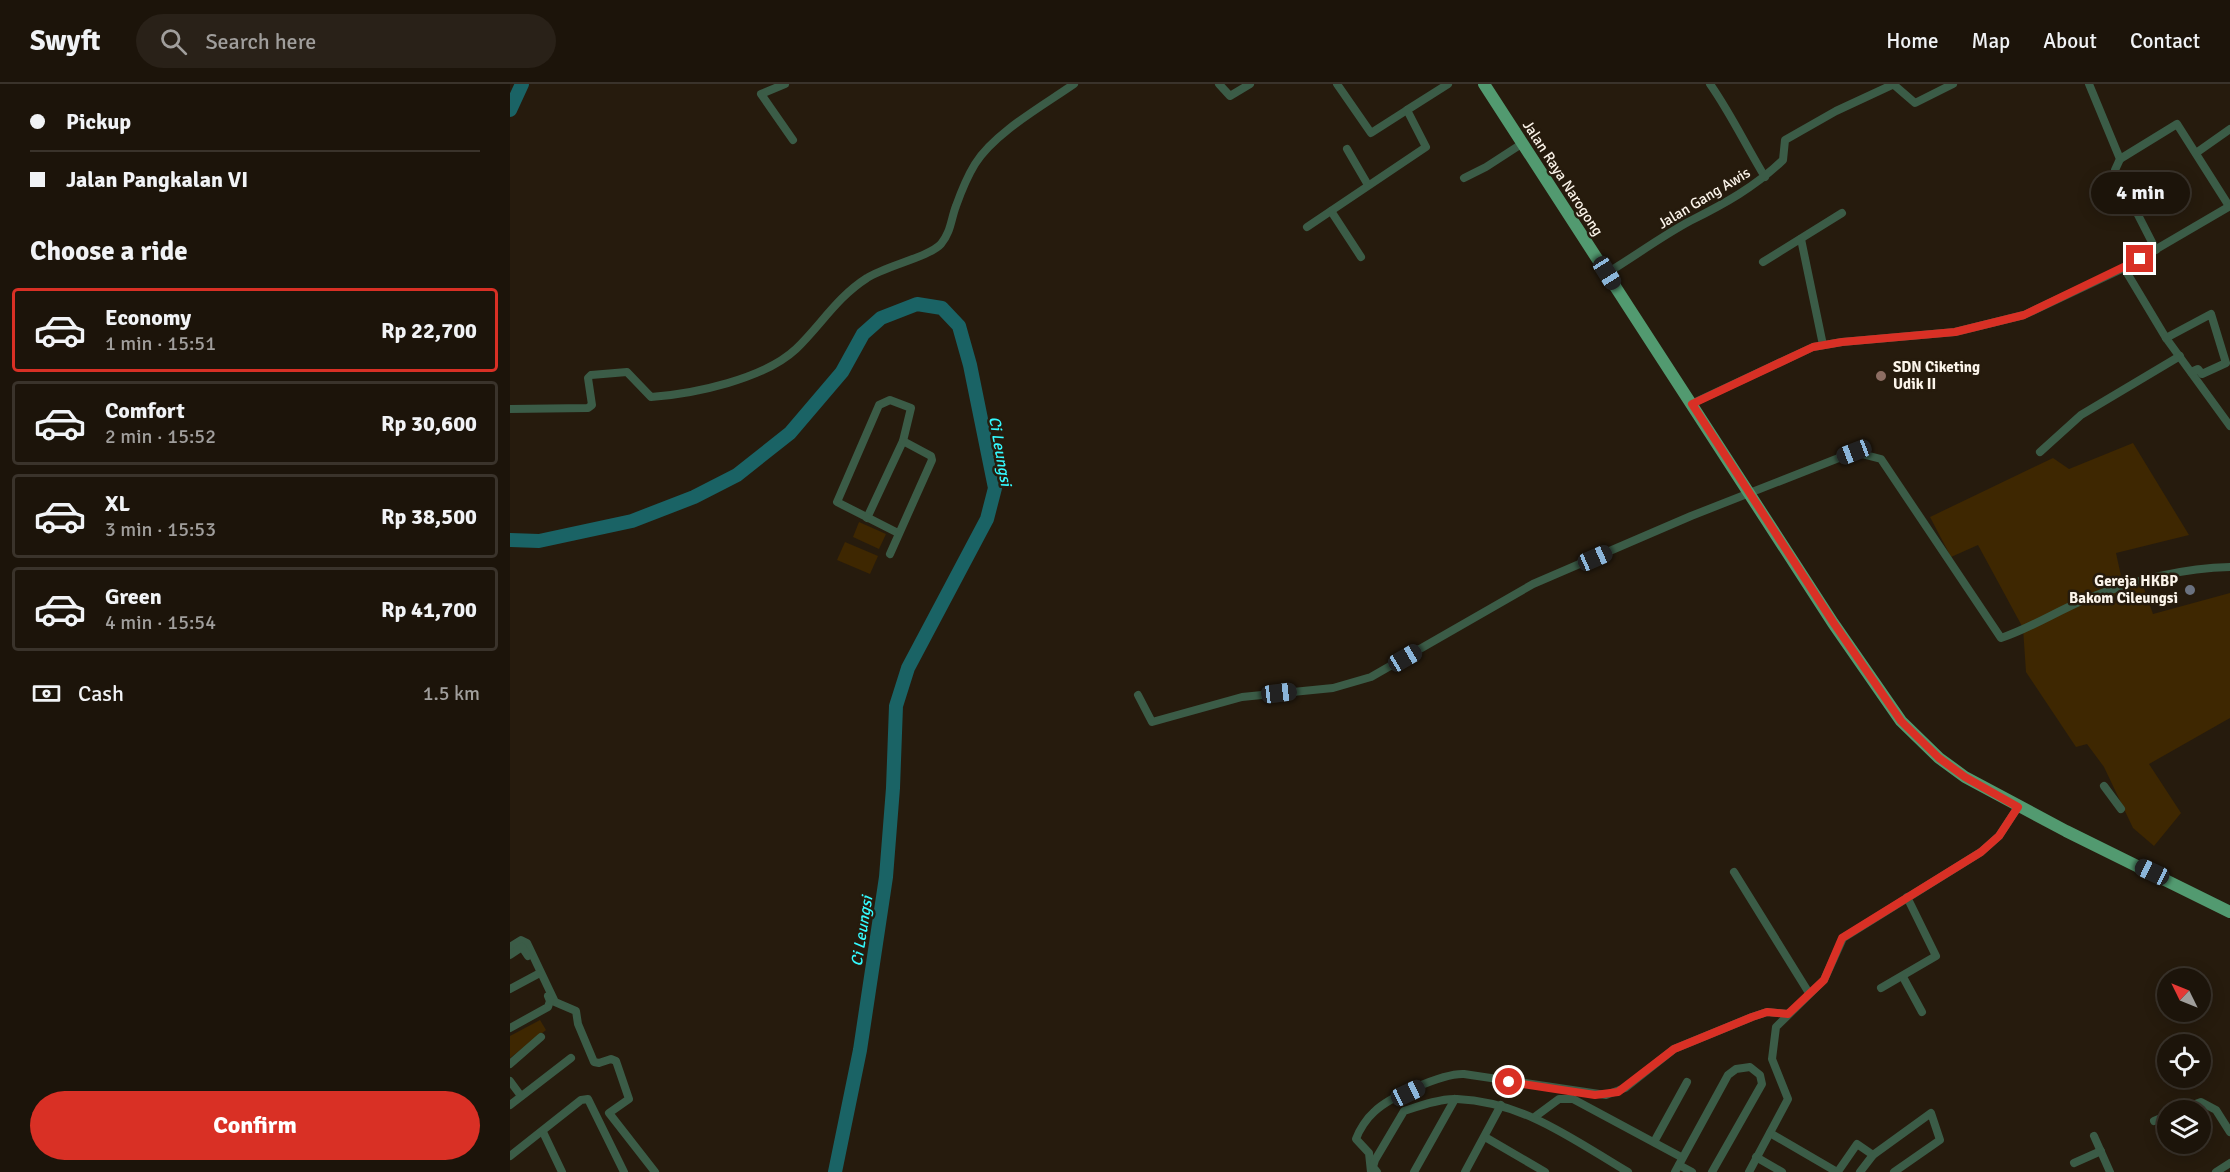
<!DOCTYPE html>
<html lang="en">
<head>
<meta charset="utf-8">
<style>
	:root { --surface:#1c140a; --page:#292118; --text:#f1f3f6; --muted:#a09e9c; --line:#3a332b; --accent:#d93025 }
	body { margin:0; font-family:Signika,sans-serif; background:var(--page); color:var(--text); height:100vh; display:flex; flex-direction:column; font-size:22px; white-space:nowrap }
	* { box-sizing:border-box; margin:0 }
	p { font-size:20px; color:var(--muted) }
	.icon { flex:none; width:33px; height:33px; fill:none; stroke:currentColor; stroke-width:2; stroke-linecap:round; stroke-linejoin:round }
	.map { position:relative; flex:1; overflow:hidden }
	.panel { display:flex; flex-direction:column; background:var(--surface); width:510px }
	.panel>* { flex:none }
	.banner { display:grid; align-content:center; height:132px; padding:0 30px; background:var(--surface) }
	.needle { width:39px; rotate:313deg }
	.tools { position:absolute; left:1647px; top:884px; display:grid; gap:12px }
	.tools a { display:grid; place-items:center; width:54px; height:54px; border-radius:50%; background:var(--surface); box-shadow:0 3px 15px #0003,0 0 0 2px var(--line); font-size:30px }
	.end { position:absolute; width:27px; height:27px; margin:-14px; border:8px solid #d93025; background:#fff; box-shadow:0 0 0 3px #fff }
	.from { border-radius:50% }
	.bubble { position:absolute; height:42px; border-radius:21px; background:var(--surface); box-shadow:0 3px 15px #0003,0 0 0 2px var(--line); font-size:20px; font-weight:800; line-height:42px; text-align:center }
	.car { position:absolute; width:18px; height:36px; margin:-18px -9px; border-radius:8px; box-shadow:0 0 4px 2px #0007; background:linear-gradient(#222 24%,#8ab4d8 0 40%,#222 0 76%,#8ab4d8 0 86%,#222 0) }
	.banner b { display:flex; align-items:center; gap:21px; height:57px; font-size:22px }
	.banner b+b { border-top:2px solid var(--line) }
	.banner i { width:15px; height:15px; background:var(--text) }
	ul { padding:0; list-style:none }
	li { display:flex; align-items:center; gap:18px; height:84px; margin:0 12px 9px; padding:0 18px; border:3px solid var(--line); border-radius:6px }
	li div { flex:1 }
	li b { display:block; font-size:22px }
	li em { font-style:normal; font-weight:800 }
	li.current { border-color:var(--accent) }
	li>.icon { width:54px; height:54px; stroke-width:1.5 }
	h2 { padding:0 30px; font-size:27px; line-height:72px }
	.pay { display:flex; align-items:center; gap:15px; height:66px; padding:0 30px; font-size:22px }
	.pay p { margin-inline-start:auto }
	.cta { display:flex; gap:12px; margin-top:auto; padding:12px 30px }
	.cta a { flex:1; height:69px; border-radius:36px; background:var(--accent); color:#fff; font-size:24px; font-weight:800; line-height:69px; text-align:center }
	header { display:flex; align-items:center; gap:36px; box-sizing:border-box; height:84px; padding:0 30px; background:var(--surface); border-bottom:2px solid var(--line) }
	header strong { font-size:28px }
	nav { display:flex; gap:33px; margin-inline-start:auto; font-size:21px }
	.search { width:420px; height:54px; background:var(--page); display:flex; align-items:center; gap:15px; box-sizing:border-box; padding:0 21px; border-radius:33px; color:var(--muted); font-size:22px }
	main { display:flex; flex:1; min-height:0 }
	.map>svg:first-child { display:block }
	.green { fill:#3e2701 }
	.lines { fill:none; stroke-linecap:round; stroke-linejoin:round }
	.river { stroke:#1a6365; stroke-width:14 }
	.minor { stroke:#3b5c47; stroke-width:8 }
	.primary { stroke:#529a70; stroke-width:12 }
	.route { stroke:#d93025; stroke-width:8 }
	.education-dot { fill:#8d6e63; stroke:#261b0d; stroke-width:2 }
	.worship-dot { fill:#6b7280; stroke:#261b0d; stroke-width:2 }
	.labels { text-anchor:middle; stroke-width:5; stroke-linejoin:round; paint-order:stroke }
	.street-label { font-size:15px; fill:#fbf4ea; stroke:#261b0d }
	.poi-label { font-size:15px; font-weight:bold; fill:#fbf4ea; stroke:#261b0d; text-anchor:start }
	.water-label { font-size:16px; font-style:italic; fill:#34faff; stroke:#261b0d }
</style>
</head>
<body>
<header>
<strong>Swyft</strong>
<div class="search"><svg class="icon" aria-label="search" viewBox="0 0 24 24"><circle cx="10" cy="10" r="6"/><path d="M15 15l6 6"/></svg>Search here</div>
<nav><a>Home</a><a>Map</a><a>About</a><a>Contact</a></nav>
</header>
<main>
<section class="panel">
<div class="banner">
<b><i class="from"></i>Pickup</b>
<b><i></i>Jalan Pangkalan VI</b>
</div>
<h2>Choose a ride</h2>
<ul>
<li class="current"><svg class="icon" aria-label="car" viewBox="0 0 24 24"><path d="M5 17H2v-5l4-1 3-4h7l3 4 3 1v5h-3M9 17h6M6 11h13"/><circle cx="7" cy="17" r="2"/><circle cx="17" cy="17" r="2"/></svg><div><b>Economy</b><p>1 min · 15:51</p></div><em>Rp 22,700</em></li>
<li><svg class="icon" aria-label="car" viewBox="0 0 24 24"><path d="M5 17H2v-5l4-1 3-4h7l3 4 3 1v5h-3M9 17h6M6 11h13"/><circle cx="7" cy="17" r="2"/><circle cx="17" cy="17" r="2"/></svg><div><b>Comfort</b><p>2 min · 15:52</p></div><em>Rp 30,600</em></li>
<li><svg class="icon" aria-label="car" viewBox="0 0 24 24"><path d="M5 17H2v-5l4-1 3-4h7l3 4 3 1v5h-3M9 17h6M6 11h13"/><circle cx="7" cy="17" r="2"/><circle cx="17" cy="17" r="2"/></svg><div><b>XL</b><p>3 min · 15:53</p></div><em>Rp 38,500</em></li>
<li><svg class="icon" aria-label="car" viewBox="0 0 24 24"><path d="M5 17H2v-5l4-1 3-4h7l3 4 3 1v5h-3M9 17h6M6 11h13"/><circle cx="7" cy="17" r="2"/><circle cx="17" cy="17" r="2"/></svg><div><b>Green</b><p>4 min · 15:54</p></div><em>Rp 41,700</em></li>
</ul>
<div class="pay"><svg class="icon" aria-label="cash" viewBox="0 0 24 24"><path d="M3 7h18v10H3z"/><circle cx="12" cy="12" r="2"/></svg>Cash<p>1.5 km</p></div>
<div class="cta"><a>Confirm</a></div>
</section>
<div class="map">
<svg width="1720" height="1088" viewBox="0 0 1720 1088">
	<rect width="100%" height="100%" fill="#261b0d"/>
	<g class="green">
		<path d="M1623,359L1679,451L1606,469L1613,501L1632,499L1643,530L1720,509V634L1639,680L1671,729L1644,762L1623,744L1594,683L1577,660L1566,663L1516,588L1513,544L1468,461L1441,473L1420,433L1543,374L1559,385Z"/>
		<path d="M349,438L376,450L369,465L343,453Z"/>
		<path d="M335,458L368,472L360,490L327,476Z"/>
		<path d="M30,936L36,946L0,974V952Z"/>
	</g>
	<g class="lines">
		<g class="river">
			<path d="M0,26L12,0"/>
			<path d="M0,456L29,457L122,437L184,413L227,391L280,349L332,288L353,250L371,234L407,220L432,224L449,242L460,281L485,404L477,435L398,584L386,622L383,704L376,793L350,966L325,1088"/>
		</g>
		<g class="minor">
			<path d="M275,0L251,10L283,56"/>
			<path d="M709,0L720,12L740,0"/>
			<path d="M827,0L861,49L897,26"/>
			<path d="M1200,0C1221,30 1236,62 1255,93"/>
			<path d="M1383,0L1405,19L1443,0"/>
			<path d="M1579,0L1610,75L1605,86L1646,166"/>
			<path d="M837,65L858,101"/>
			<path d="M1686,69L1720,45"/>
			<path d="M1610,75L1667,40L1719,122"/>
			<path d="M954,94L976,83L1013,59"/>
			<path d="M821,127L851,173"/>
			<path d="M797,143L916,63L897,26L938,0"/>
			<path d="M1291,155L1313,261"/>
			<path d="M1253,178L1332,129"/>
			<path d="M1614,184L1656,254L1720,342"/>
			<path d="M1097,189C1125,172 1152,152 1180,137C1214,120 1245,103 1273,76L1275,56L1326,27L1384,0"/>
			<path d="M1656,254L1701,230L1716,279L1692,290L1688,285L1681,288"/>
			<path d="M1181,320L1303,263L1332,258L1445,248L1514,231L1614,184L1720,122"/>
			<path d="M0,325L78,324L82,321L78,294L81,291L117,288L141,313C184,310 254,295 286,265C311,241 327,213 357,194C375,182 419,173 431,160C441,148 441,135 446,122C451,108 457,93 465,80C484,49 534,21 564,0"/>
			<path d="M1530,368L1571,331L1670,272"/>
			<path d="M357,434L393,357"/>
			<path d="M380,470L422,376L421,372L393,357L401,324L380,316L369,321L327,418L388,449"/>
			<path d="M628,611L642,638L732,613L823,604L861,593L1023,500L1181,432L1344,368L1371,375L1491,554C1521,544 1547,527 1576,515C1622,497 1670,484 1720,483"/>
			<path d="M1594,702L1611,725"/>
			<path d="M1224,788L1299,909"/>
			<path d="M0,863L11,856L17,859L45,918L66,927L68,940L84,978L89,979L101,975L106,977L119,1015L99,1029L145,1088"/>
			<path d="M0,871L12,863L18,872"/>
			<path d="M1393,893L1412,928"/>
			<path d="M1371,904L1426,872L1397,813"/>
			<path d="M0,905L28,890"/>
			<path d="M0,944L38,923L40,917L38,912"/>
			<path d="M0,980L31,953"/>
			<path d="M0,997L11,1012"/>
			<path d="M0,1021L61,974"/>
			<path d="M1669,1026L1691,1018L1706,1026L1720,1048"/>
			<path d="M1026,1032L1049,1015H1063L1171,1073"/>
			<path d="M1644,1037L1658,1031"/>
			<path d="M33,1048L52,1088"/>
			<path d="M1260,1049L1327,1088"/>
			<path d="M1584,1052L1600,1088"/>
			<path d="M975,1053L1035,1088"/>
			<path d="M1144,1058L1177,998"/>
			<path d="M0,1072L71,1016L78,1015L114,1088"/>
			<path d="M1246,1073L1272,1088"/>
			<path d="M1564,1079L1591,1067"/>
			<path d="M1169,1081L1182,1088"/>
			<path d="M1329,1086L1347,1060L1363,1071"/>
			<path d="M861,1088L859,1069L846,1055C849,1046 857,1034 864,1028C879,1013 933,989 954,990L1096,1011L1115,1004L1164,965L1242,933L1257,928L1278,930"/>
			<path d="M867,1088L863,1083L865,1076L894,1027C909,1022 931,1014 947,1015C1014,1018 1062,1055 1118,1088"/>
			<path d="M904,1088L945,1015"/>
			<path d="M955,1088L991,1021"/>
			<path d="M1165,1088L1218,991L1226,985L1240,983L1250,991L1252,1000L1202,1088"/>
			<path d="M1239,1088L1278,1015L1262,975L1266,943L1314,896L1333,854L1471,768L1489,752L1508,723"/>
			<path d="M1350,1088L1363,1071L1421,1029L1430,1056L1384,1088"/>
			<path d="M1706,1088L1720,1079"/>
		</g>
		<path class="primary" d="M974,0L1323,539L1391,637L1429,674L1455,693L1556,747L1720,828"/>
	</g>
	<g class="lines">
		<path class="route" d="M999,998L1085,1011L1108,1008L1164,965L1242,933L1257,928L1278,930L1314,896L1332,854L1471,768L1489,752L1508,723L1455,693L1429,674L1391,637L1323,538L1182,320L1303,263L1332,258L1445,248L1514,231L1630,175"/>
	</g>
	<circle class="education-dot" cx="1371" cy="292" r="6"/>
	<circle class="worship-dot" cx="1680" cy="506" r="6"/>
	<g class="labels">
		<g class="street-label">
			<text transform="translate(1053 94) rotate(57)" y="5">Jalan Raya Narogong</text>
			<text transform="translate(1194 114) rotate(-31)" y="5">Jalan Gang Awis</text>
		</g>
		<g class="poi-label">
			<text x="1383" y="288">SDN Ciketing<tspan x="1383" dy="17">Udik II</tspan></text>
			<text x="1668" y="502" text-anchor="end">Gereja HKBP<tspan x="1668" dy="17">Bakom Cileungsi</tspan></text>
		</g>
		<g class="water-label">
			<text transform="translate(491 367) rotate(80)" y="6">Ci Leungsi</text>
			<text transform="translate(351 847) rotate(-81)" y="6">Ci Leungsi</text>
		</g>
	</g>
</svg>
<div class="tools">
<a><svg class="needle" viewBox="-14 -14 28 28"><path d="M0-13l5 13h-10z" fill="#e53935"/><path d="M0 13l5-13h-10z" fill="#a09e9c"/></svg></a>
<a><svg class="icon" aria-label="locate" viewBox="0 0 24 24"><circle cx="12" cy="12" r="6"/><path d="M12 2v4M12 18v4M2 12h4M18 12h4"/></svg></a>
<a><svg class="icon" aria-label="layers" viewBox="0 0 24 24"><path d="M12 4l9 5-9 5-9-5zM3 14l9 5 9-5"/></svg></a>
</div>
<i class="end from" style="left:999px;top:998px"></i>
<i class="end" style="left:1630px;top:175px"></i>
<div class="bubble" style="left:1581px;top:88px;width:99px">4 min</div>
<i class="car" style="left:1097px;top:189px;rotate:148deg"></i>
<i class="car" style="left:1344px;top:368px;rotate:249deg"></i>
<i class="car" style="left:1085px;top:474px;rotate:66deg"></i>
<i class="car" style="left:895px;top:574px;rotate:60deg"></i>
<i class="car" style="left:769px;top:609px;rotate:83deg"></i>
<i class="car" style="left:1642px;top:788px;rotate:295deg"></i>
<i class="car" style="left:898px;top:1009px;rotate:65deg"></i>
</div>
</main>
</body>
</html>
